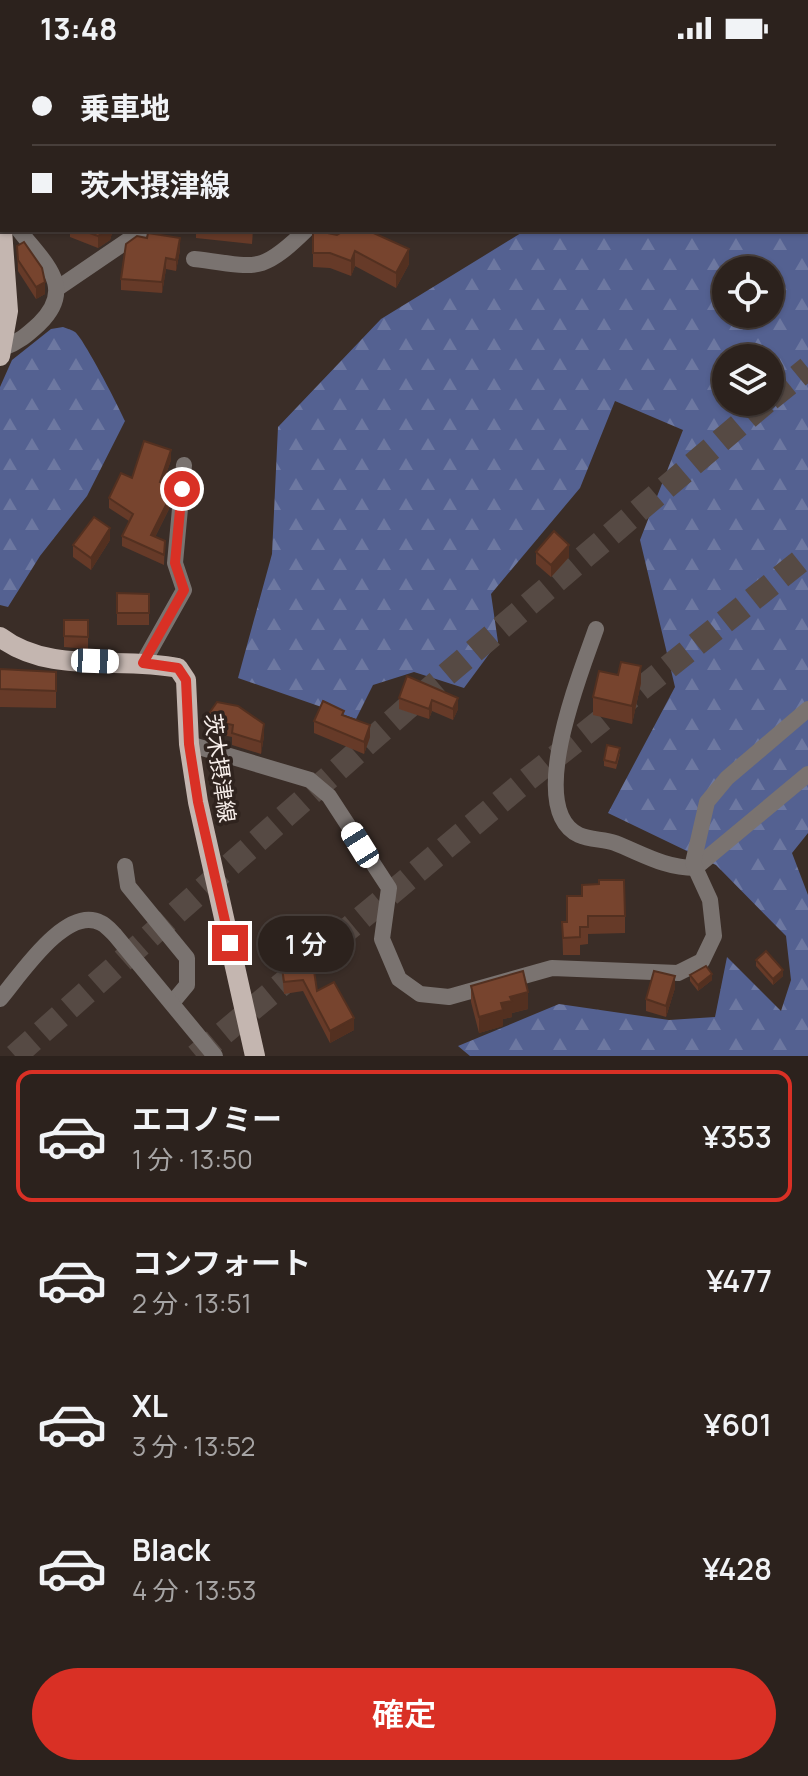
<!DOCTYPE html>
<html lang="ja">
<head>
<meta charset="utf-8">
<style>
	:root { --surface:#2c221d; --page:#382f2a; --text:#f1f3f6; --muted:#a6a4a4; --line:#483f3b; --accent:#d93025 }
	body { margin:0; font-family:Manrope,"Noto Sans JP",sans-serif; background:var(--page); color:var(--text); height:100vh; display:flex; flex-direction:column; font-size:30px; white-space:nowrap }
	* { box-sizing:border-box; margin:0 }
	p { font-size:26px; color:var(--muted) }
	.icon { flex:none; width:44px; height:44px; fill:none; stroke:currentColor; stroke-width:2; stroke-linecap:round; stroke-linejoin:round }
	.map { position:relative; height:1000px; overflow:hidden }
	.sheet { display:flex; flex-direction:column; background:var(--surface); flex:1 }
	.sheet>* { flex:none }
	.guide { position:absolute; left:0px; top:0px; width:808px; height:176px; box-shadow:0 2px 6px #0004,0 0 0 2px var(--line); display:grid; align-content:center; height:176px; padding:0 32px; background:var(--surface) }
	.buttons { position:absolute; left:712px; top:200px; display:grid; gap:16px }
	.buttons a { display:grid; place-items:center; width:72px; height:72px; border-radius:50%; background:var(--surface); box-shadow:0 2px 6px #0004,0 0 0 2px var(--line); font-size:40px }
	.end { position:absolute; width:36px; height:36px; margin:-18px; border:10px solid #d93025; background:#fff; box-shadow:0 0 0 4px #fff }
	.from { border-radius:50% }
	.bubble { position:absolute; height:56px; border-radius:28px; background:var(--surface); box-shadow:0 2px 6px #0004,0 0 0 2px var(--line); font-size:26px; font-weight:600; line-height:56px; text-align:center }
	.car { position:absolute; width:24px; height:48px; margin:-24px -12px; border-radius:10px; box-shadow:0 0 6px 2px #0007; background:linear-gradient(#fff 24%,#345 0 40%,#fff 0 76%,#345 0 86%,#fff 0) }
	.guide b { display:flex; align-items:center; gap:28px; height:76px; font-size:30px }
	.guide b+b { border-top:2px solid var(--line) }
	.guide i { width:20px; height:20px; background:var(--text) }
	ul { padding:14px 0 0; list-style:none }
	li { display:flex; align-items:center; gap:24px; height:132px; margin:0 16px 12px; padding:0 16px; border:4px solid transparent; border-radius:16px }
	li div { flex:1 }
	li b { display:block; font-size:30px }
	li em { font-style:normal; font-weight:600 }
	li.active { border-color:var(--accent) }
	li>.icon { width:72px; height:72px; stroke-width:1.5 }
	.action { display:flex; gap:16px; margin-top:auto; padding:16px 32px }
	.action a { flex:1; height:92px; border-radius:48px; background:var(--accent); color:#fff; font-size:32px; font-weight:600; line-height:92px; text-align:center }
	.status { display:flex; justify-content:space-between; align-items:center; height:56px; padding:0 40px; background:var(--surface); direction:ltr }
	.status svg { height:22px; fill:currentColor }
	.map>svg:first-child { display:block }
	.forest { fill:url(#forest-firs); fill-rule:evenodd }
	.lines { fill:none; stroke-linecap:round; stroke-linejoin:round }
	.motorway-tunnel { stroke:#564a44; stroke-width:24; stroke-dasharray:24 12; stroke-linecap:butt }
	.minor { stroke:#7a7370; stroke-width:16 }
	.primary { stroke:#c4b6b0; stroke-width:20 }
	.wall { fill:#663a28 }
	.shaded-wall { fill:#533020 }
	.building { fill:#77442e; stroke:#533020; stroke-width:2 }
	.route { stroke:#d93025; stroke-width:10 }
	.labels { text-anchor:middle; stroke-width:7; stroke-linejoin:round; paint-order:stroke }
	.street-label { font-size:22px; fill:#f8efeb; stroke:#2f231e }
</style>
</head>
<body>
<div class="status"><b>13:48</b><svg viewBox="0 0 49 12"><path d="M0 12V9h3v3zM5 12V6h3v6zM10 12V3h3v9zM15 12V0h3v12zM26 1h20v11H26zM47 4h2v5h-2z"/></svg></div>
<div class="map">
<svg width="808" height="1000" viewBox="0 0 808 1000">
	<defs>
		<pattern id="forest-firs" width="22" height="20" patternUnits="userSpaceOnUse" patternTransform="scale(2)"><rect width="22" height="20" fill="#546191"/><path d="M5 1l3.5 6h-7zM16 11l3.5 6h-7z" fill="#6d78a1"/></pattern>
	</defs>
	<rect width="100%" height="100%" fill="#3a2d27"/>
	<g class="forest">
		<path d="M554,0H808V777L792,797L808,839V1000H470L458,990L559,948L669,964L715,961L727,901L781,955L791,924L786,880L716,809L608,757L675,631L640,484L683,374L615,345L580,432L491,538L498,586L464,632L414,616L373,629L356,663L238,622L272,498L278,371L381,263L526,174H806V2ZM726,214H770V258H726ZM726,302H770V346H726Z"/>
		<path d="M63,271C66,272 72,274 75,276C84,283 119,351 125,365L87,440L40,500L8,551L0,549V331L12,304L51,273Z"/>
	</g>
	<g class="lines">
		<g class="motorway-tunnel">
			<path d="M770,343L808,312"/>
			<path d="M15,1000L406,653L766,346"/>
			<path d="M196,1000L523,727L808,499"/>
		</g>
		<g class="minor">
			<path d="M320,174L336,183L337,174"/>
			<path d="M194,203C256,210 259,220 306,174"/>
			<path d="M58,232L143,174"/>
			<path d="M0,289L3,292C19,286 27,279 39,268C77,231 44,207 19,174"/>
			<path d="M596,573C582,614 524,753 579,779C590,784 604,783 615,787C643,798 665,812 695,812L808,718"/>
			<path d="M143,607L184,534L175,507L184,409"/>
			<path d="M189,688L310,724L329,740L389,832L382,883L399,923L420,938L449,941L552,912L678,917L702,905L714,880L710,844L693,807L707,746L727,722L808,653"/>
			<path d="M125,810L128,830L187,902V929L172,947"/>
			<path d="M0,943C19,921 66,848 101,867C106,869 111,875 115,879L215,1000"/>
		</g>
		<g class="primary">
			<path d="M0,153L2,170"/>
			<path d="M0,300L8,255L2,174"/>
			<path d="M0,581C50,619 120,600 178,612L186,624L189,688L198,746L255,1000"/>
		</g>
	</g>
	<g class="wall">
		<path d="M0,59L2,60V94L0,93Z"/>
		<path d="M70,174H113L110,184L98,192L70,181Z"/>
		<path d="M196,174H253L252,188L196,182Z"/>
		<path d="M313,174L409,208L396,232L355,210L351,220L330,212L313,211Z"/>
		<path d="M17,190L45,238L36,243L18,215Z"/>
		<path d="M180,194L176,215L166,213L162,237L121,234V223Z"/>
		<path d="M171,404L163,427L170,438L169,453L155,481L165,485L164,509L122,490V480L129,465L109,452V442L132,422Z"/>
		<path d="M110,484L91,514L73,501V489Z"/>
		<path d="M536,496L569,501L551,521L536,508Z"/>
		<path d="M117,537L149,538V569H117Z"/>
		<path d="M64,564H88V593L64,591Z"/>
		<path d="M0,613L56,616V652L0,651Z"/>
		<path d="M618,619L641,627L632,668L593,659V641Z"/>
		<path d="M407,620L458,653L453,664L432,655L429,663L399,653V642Z"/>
		<path d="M217,646L264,680L261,698L232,689V681L205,675V663Z"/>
		<path d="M344,660L370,681L364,698L314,677V665Z"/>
		<path d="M620,698L616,713L604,710V704Z"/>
		<path d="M567,840L625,860V877L588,878V888L580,889V899H563L562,866H567Z"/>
		<path d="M756,904L783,920L773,929L756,910Z"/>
		<path d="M281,905L317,935L354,974L330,987L303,935L284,938Z"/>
		<path d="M690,919L712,924L698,935L690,925Z"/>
		<path d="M471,930L528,953L512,957V961L503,963V970L479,977L471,946Z"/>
		<path d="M675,932L666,961L646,955V943Z"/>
	</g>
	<g class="shaded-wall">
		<path d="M106,174H113L110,184L98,192V180Z"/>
		<path d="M180,182V194L176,215V204Z"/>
		<path d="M409,193V208L396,232V217Z"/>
		<path d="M355,195V210L351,220V205Z"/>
		<path d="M166,202V213L162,237V226Z"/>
		<path d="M45,226V238L36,243V231Z"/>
		<path d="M171,394V404L160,436V426Z"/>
		<path d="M170,428L169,453L151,489V479Z"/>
		<path d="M110,472V484L91,514V502Z"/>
		<path d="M569,489V501L551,521V509Z"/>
		<path d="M641,610V627L632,668V650Z"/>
		<path d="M458,642V653L453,664V653Z"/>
		<path d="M432,644V655L429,663V653Z"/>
		<path d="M264,668V680L261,698V686Z"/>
		<path d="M370,669V681L364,698V686Z"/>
		<path d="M783,914V920L773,929V923Z"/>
		<path d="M712,918V924L698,935V929Z"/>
		<path d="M675,920V932L666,961V950Z"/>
		<path d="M528,936V953L512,957V961L503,963V970L479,977V961L510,941Z"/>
		<path d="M354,962V974L330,987V975Z"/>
	</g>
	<g class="building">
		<path d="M0,59L2,60V82L0,81Z"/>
		<path d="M82,174H106L98,180Z"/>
		<path d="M313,174L337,179L345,174H367L409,193L396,217L355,195L351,205L330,197H313Z"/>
		<path d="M148,177L180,182L176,204L166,202L162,226L121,223L126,188L137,180L147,182Z"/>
		<path d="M24,186L42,212L45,226L36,231L18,204L17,190Z"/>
		<path d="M144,385L171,394L160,426L170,428L169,443L151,479L165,485L164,499L122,480L133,458L109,442L121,417L132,422Z"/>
		<path d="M94,461L110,472L91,502L73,489Z"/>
		<path d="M554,475L569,489L551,509L536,496Z"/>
		<path d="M117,537L149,538V557H117Z"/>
		<path d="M64,564H88V581L64,580Z"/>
		<path d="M621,606L641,610L632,650L593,641L599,615L618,619Z"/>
		<path d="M0,613L56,616V635L0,633Z"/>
		<path d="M407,620L458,642L453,653L432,644L429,653L399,642Z"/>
		<path d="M323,645L344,655L342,659L370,669L364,686L314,665Z"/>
		<path d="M217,646L238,650L264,668L261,686L232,677L233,669L205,663Z"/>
		<path d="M607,689L620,692L616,707L604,704Z"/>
		<path d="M599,824H624L625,860H588V871H580V881L563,882L562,866H567V840H582V829L599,828Z"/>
		<path d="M766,895L783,914L773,923L756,904Z"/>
		<path d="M312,901L317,935L334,926L354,962L330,975L303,924L284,926L281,905Z"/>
		<path d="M706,910L712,918L698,929L690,919Z"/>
		<path d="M523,915L528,936L510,941L512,945L501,947L503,954L479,961L471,930Z"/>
		<path d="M654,915L675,920L666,950L646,943Z"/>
	</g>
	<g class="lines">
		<path class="route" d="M182,433L175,507L184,534L143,607L178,612L186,624L189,688L198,746L230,887"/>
	</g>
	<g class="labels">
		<g class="street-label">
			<text transform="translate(220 712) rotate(82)" y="8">茨木摂津線</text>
		</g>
	</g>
</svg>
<div class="buttons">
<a><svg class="icon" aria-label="locate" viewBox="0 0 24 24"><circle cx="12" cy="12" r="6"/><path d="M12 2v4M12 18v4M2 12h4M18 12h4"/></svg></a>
<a><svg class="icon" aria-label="layers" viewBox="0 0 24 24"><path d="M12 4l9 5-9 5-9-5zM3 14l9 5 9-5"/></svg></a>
</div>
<i class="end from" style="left:182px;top:433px"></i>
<i class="end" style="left:230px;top:887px"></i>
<div class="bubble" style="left:258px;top:860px;width:96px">1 分</div>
<i class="car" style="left:95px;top:605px;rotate:92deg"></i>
<i class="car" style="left:360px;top:789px;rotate:328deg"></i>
<div class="guide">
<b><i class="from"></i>乗車地</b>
<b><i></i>茨木摂津線</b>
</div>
</div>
<section class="sheet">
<ul>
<li class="active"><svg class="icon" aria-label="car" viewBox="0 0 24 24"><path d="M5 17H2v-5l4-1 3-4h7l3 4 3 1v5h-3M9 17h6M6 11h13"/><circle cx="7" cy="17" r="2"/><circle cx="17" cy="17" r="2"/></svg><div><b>エコノミー</b><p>1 分 · 13:50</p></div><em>¥353</em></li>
<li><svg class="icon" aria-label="car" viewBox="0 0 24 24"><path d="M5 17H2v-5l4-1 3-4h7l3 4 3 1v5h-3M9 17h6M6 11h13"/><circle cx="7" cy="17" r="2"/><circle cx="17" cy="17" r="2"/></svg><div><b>コンフォート</b><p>2 分 · 13:51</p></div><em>¥477</em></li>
<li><svg class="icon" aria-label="car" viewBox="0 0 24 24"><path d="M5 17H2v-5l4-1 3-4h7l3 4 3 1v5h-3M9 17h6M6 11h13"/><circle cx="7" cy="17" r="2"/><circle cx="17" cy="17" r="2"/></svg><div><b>XL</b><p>3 分 · 13:52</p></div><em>¥601</em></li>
<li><svg class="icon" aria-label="car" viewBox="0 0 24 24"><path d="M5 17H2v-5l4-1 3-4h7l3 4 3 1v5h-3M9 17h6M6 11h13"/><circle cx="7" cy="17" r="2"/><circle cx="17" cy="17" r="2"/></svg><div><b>Black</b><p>4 分 · 13:53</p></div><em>¥428</em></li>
</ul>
<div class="action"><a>確定</a></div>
</section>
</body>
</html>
